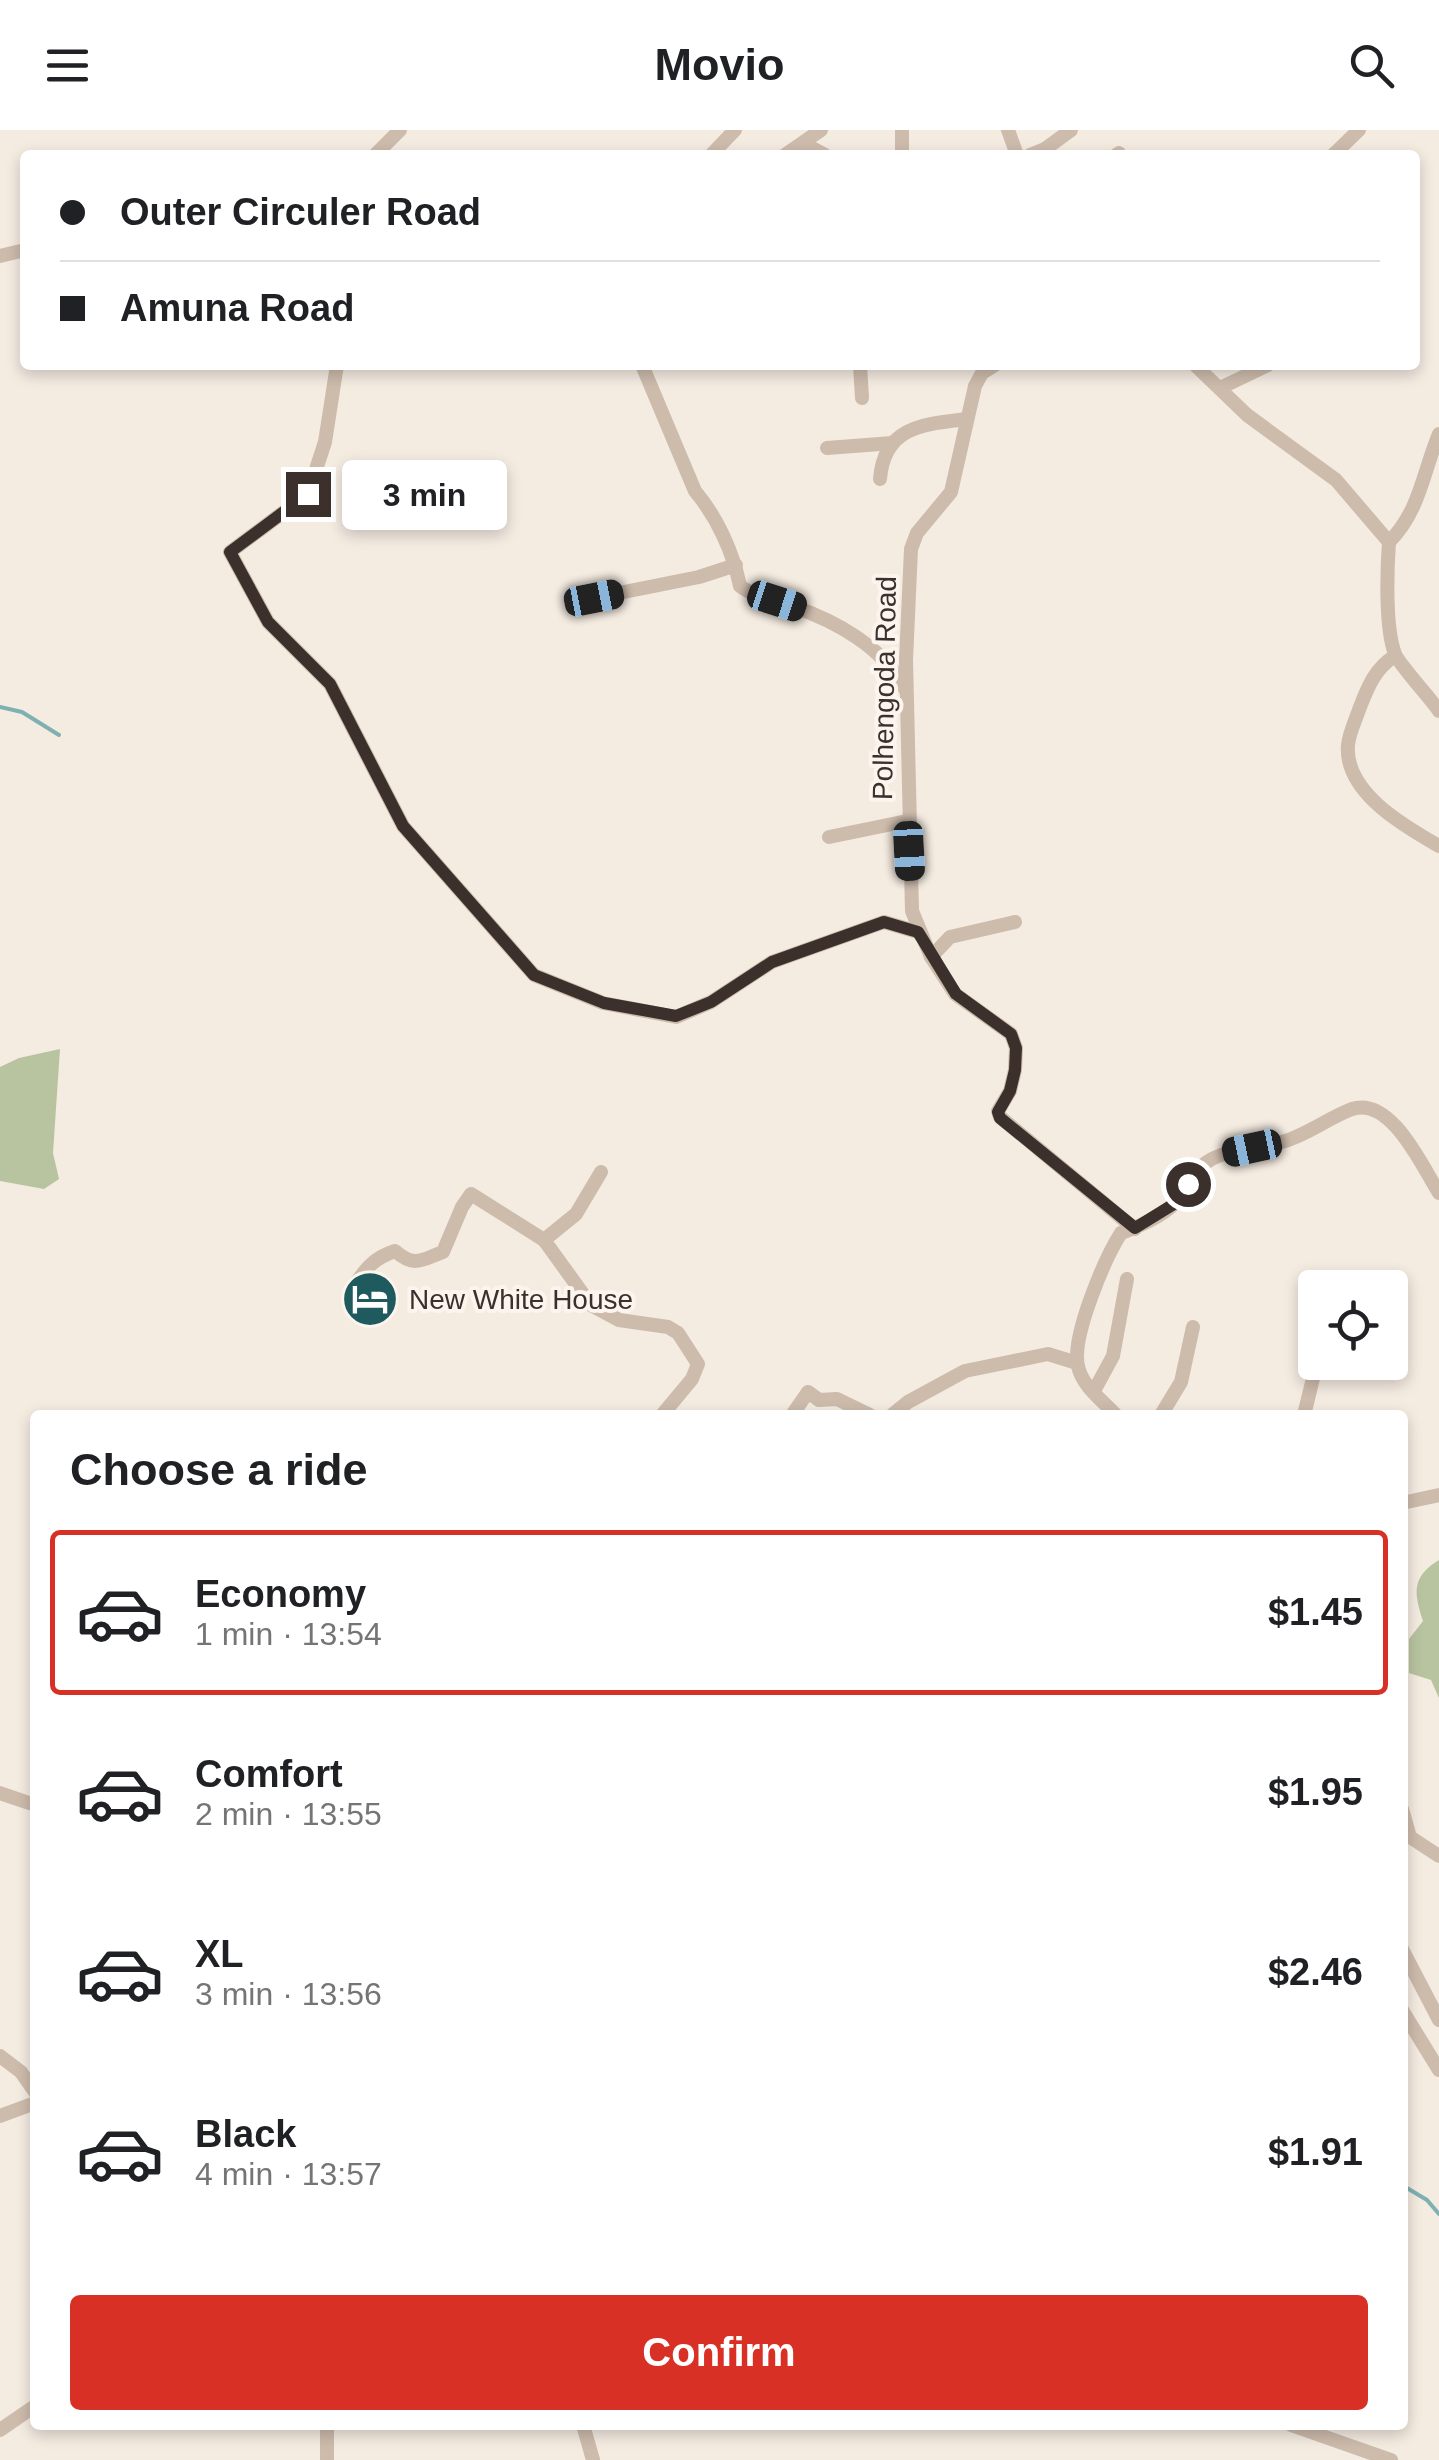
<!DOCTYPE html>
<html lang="en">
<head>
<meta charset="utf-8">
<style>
	:root { --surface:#fff; --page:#f2f2f2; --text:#202124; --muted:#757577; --line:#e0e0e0; --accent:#d93025 }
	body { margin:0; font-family:Arial,sans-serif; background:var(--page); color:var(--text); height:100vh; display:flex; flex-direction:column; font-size:38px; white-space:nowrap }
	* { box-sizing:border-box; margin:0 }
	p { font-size:32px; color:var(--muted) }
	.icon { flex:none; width:55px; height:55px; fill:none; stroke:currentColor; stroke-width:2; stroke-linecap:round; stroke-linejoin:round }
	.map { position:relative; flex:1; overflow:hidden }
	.details { position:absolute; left:30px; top:1280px; width:1378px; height:1020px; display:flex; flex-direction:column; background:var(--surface); border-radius:10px; box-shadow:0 5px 15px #0003 }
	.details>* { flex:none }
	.hud { position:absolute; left:20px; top:20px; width:1400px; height:220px; border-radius:10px; box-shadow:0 5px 15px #0003; display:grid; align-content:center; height:220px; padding:0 40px; background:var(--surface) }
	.tools { position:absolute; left:1298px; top:1140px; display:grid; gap:20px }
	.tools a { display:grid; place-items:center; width:110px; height:110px; border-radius:10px; background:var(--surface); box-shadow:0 5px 15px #0003; font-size:50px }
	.end { position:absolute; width:45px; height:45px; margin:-22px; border:12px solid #3b302b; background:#fff; box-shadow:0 0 0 5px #fff }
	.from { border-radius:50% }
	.bubble { position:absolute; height:70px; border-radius:10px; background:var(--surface); box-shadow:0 5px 15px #0003; font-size:32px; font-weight:800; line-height:70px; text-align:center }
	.car { position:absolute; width:30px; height:60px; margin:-30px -15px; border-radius:12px; box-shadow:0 0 8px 2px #0007; background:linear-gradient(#222 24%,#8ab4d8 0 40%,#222 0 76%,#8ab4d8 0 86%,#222 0) }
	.hud b { display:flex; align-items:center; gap:35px; height:95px; font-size:38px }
	.hud b+b { border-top:2px solid var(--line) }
	.hud i { width:25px; height:25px; background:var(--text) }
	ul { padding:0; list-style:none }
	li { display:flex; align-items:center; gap:30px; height:165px; margin:0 20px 15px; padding:0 20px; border:5px solid transparent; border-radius:10px }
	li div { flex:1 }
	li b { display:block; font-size:38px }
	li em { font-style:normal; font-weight:800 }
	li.on { border-color:var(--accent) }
	li>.icon { width:90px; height:90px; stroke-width:1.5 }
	h2 { padding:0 40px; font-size:45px; line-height:120px }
	.button { display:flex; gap:20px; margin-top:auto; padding:20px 40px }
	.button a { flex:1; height:115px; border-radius:10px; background:var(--accent); color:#fff; font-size:40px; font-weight:800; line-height:115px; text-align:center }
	header { display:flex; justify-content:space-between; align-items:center; height:130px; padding:0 40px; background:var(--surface); font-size:45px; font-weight:800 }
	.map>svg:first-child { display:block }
	.green { fill:#b8c4a0 }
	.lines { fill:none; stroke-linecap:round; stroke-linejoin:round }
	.stream { stroke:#7fb0b2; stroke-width:4 }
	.minor { stroke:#cdbbac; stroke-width:14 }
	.route { stroke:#3b302b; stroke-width:12 }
	.labels { text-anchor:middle; stroke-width:8; stroke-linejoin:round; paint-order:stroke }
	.street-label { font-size:28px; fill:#3b302b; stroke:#fbf5ee }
	.poi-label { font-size:28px; fill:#3b302b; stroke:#fbf5ee; text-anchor:start }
</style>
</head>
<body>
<header><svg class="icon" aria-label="menu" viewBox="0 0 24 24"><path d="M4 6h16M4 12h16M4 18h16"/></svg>Movio<svg class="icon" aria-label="search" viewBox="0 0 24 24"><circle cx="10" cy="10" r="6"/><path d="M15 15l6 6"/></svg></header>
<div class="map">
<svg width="1439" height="2330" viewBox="0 0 1439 2330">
	<rect width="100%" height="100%" fill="#f4ebe1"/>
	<g class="green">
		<path d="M60,919L53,1023L59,1049L44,1059L0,1051V937L19,928Z"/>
		<path d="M1439,1430V1568L1431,1550L1409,1543V1509L1423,1491C1414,1463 1411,1447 1439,1430Z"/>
	</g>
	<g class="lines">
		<g class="stream">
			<path d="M0,577L22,582L59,605"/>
			<path d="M1402,2055L1427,2070L1439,2084"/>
		</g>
		<g class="minor">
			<path d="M902,0V25"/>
			<path d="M1008,0L1017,25"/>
			<path d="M796,18L810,17L825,25"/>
			<path d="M375,25L400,0"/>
			<path d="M711,25L735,0"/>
			<path d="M785,25L821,0"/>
			<path d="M1030,25L1045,19L1071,0"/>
			<path d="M1116,25L1119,23"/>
			<path d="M1333,25L1359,0"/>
			<path d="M0,126L25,120"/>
			<path d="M337,235L325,312L308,364L230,422L268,492L330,554L403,696L534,845L603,873L676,887L711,872L772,832L884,792L918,802"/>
			<path d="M642,235L695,361C717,387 733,422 740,456C754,467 776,470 792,476C836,491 883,517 905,559"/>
			<path d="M860,235L862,268"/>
			<path d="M995,235L982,243L975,256L951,362L917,403L911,419L906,530L912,781L931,827L955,864L1011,904L1016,918L1015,940L1010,961L998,981L1000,987L1135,1099"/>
			<path d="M1195,235L1247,285L1336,350L1389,412C1387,440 1385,498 1395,524C1398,533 1431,569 1439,581"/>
			<path d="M1220,258L1268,235"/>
			<path d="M827,318L893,313"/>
			<path d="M880,349C884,296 924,294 967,289"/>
			<path d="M1389,412C1420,381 1423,342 1439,304"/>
			<path d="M594,468L699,447L736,435"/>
			<path d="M1395,526C1375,538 1368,557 1360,577C1356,589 1349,603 1348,615C1344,662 1404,696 1439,716"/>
			<path d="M829,707L907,691"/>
			<path d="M931,827L950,807L1015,792"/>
			<path d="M601,1042L576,1084L544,1110L591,1175L619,1190L668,1197L678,1203L698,1234L692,1249L662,1285"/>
			<path d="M354,1156C366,1138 374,1128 395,1121C415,1138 421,1130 443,1122L462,1077L471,1064L544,1110"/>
			<path d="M1094,1261L1113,1226L1127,1149"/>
			<path d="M792,1285L808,1262L819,1270L837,1269L870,1285"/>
			<path d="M892,1285L908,1272L965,1241L1048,1224L1077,1233"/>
			<path d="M1116,1285C1102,1270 1082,1256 1078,1236C1071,1207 1105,1128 1121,1103C1139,1097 1162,1086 1175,1073C1185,1062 1191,1046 1202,1036C1221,1018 1258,1019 1282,1012C1307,1005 1328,988 1352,979C1391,966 1422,1036 1439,1063"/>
			<path d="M1161,1285L1181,1252L1193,1197"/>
			<path d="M1304,1285L1317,1232"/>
			<path d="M1402,1373L1439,1365"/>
			<path d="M0,1663L35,1675"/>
			<path d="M1402,1679L1410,1707L1439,1726"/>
			<path d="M1402,1819L1439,1890"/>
			<path d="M1402,1880L1439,1940"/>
			<path d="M0,1926L21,1942L35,1962"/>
			<path d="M0,1986L35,1973"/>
			<path d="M327,2295V2330"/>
			<path d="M583,2295L593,2330"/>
			<path d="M1291,2295L1391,2330"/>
			<path d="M0,2300L35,2276"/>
		</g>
	</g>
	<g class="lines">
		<path class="route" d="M308,364L230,422L268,492L330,554L403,696L534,845L604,873L676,886L711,872L772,832L884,792L918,802L956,864L1011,904L1016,918L1015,940L1010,961L998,982L1000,988L1135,1098L1174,1074L1188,1054"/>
	</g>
	<defs>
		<g id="hotel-disc" transform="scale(2.875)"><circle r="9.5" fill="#1f5a5e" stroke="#fbf5ee"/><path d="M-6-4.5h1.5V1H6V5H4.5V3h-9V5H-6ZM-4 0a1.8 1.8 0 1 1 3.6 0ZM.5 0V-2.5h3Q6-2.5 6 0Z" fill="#fff"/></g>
	</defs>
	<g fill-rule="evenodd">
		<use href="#hotel-disc" x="370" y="1169"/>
	</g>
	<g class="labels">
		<g class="street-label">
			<text transform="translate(884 558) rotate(-89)" y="10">Polhengoda Road</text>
		</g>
		<g class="poi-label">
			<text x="409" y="1179">New White House</text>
		</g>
	</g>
</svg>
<div class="tools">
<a><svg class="icon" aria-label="locate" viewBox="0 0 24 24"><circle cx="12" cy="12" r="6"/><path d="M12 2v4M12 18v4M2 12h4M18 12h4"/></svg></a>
</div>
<i class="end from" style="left:1188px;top:1054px"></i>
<i class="end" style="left:308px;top:364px"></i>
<div class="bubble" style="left:342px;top:330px;width:165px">3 min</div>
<i class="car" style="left:594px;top:468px;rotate:79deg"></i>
<i class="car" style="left:777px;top:471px;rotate:108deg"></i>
<i class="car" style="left:909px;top:721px;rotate:177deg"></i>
<i class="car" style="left:1252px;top:1018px;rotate:258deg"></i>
<div class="hud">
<b><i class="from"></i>Outer Circuler Road</b>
<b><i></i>Amuna Road</b>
</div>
<section class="details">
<h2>Choose a ride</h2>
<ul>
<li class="on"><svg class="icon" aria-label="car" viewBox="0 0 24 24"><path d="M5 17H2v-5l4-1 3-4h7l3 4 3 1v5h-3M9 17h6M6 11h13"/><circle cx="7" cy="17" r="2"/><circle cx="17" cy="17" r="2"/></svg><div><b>Economy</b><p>1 min · 13:54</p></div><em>$1.45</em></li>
<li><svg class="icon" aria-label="car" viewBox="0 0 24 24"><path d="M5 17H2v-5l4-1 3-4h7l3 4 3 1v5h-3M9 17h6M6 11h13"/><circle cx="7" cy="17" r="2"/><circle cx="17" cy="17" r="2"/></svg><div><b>Comfort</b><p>2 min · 13:55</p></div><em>$1.95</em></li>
<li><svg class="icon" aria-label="car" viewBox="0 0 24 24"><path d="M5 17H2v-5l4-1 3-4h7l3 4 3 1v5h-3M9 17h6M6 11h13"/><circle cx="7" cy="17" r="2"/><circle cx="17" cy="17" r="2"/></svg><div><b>XL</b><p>3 min · 13:56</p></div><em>$2.46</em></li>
<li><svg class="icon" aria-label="car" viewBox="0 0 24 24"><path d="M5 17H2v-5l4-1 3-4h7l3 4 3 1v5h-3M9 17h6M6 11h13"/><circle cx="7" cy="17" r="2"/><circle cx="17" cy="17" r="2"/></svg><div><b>Black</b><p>4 min · 13:57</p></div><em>$1.91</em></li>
</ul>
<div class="button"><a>Confirm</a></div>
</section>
</div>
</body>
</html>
